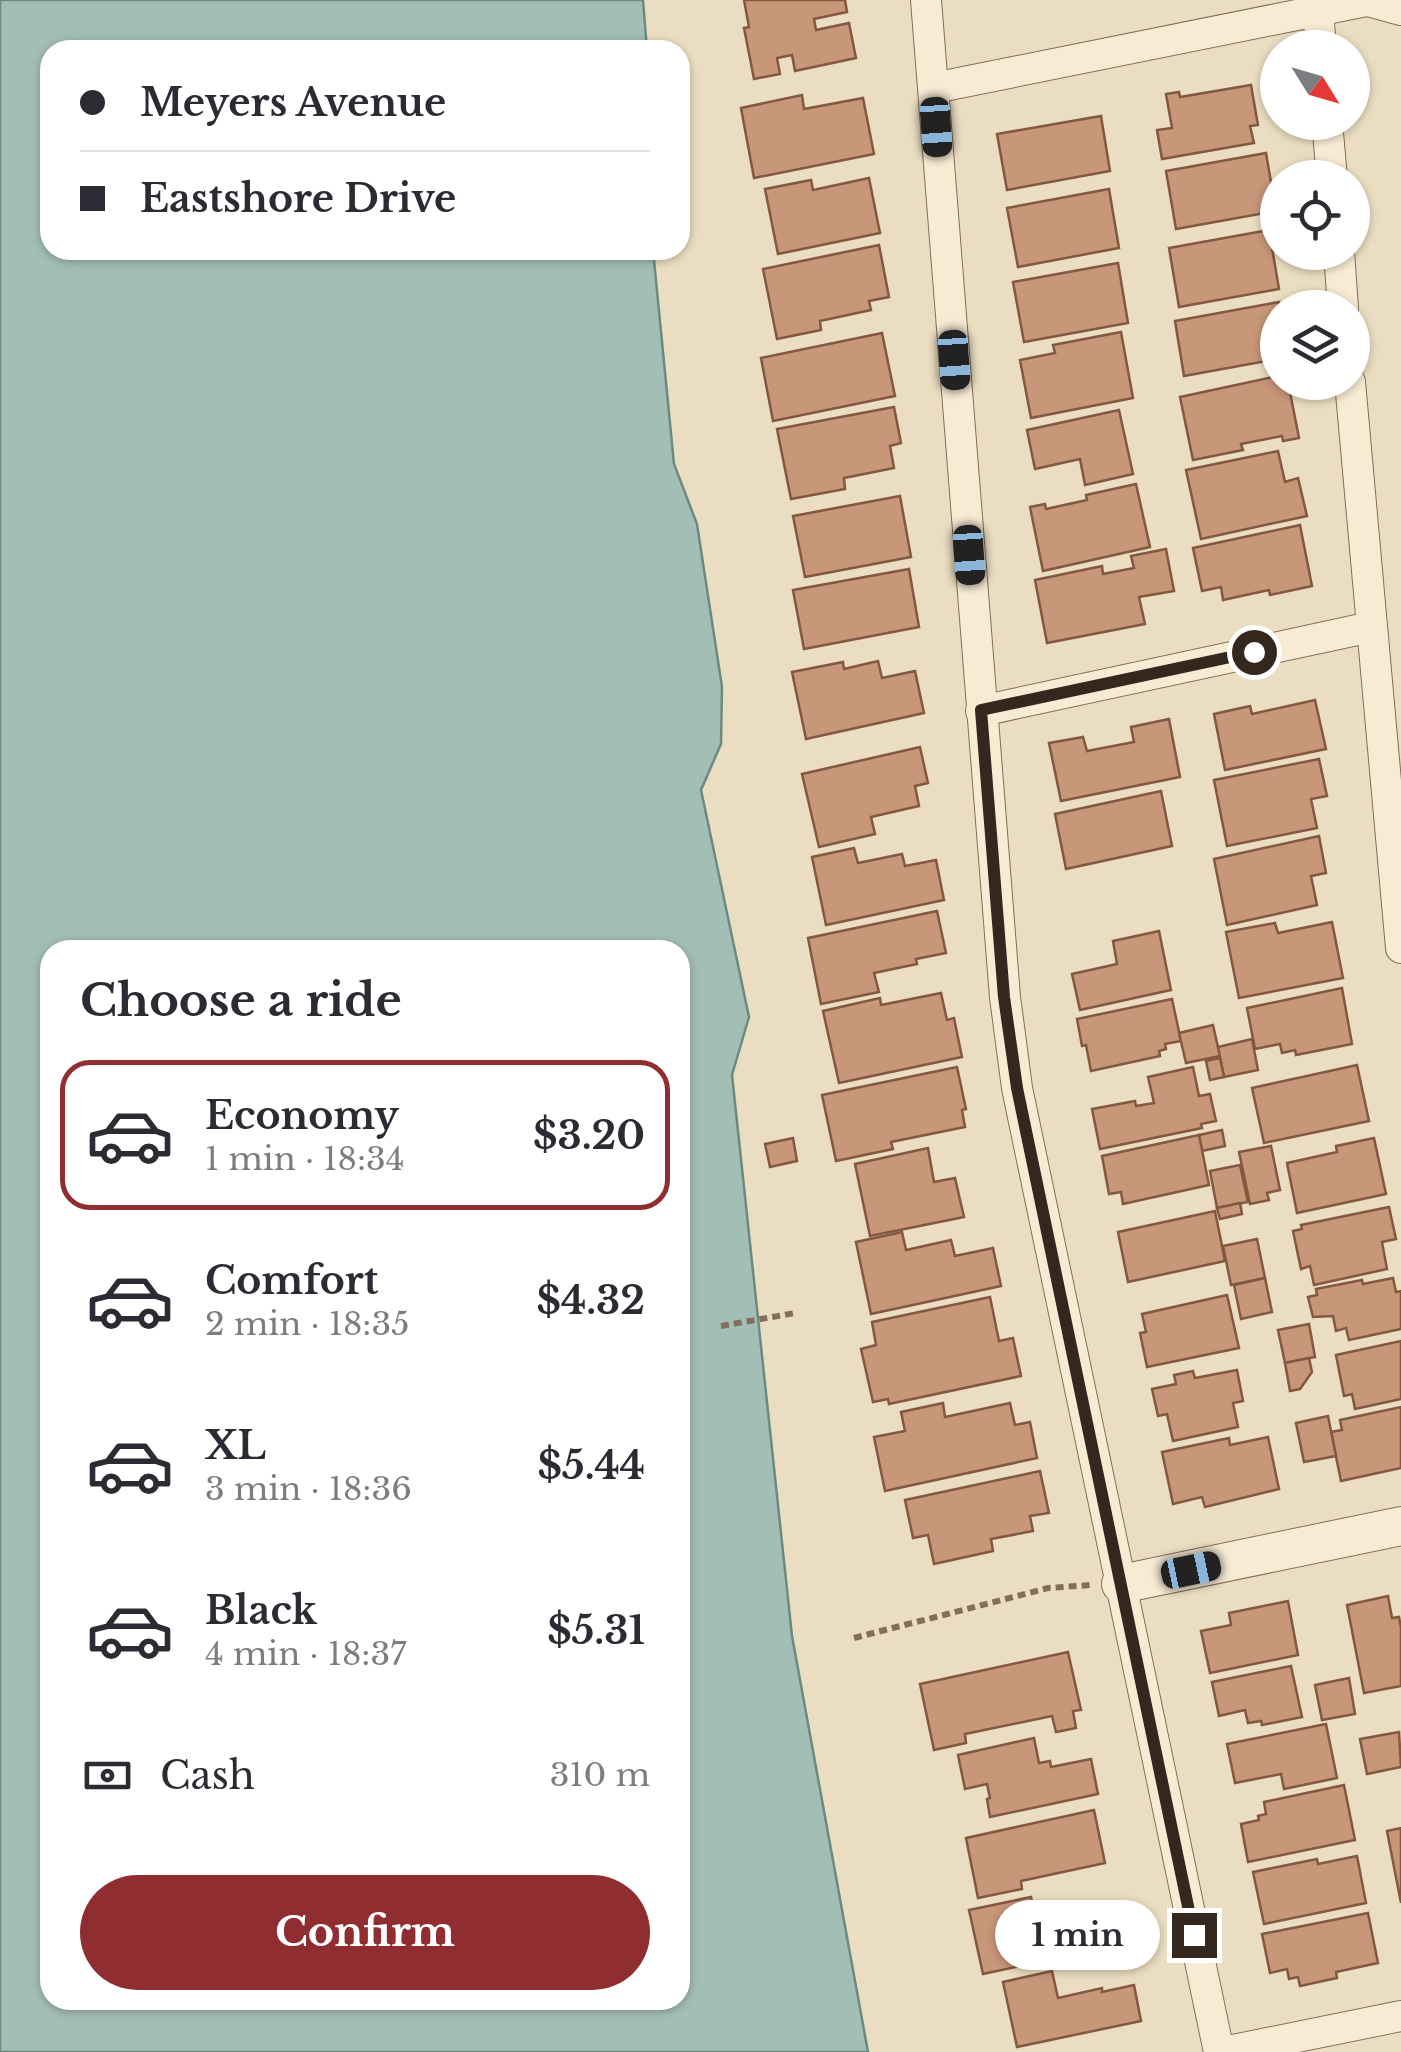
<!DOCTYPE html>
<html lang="en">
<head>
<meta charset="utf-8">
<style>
	:root { --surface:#fff; --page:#f7f7f7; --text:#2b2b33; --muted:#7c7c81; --line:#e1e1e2; --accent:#902d31 }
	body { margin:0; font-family:"Libre Baskerville",serif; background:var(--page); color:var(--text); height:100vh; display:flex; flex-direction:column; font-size:38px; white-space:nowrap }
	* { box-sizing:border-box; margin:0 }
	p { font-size:32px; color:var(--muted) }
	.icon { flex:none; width:55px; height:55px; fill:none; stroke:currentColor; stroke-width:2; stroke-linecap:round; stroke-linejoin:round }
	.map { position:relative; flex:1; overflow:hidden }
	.panel { position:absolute; left:40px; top:940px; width:650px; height:1070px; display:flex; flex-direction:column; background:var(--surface); border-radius:30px; box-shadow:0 2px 8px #0004 }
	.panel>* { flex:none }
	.guide { position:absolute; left:40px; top:40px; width:650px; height:220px; border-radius:30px; box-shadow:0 2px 8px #0004; display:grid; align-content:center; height:220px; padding:0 40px; background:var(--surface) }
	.needle { width:65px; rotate:127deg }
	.buttons { position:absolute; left:1260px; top:30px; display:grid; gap:20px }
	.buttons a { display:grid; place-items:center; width:110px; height:110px; border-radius:50%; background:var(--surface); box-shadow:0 2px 8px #0004; font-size:50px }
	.end { position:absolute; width:45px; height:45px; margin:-22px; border:12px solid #34271d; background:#fff; box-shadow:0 0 0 5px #fff }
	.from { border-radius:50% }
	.bubble { position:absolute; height:70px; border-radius:35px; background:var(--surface); box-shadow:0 2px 8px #0004; font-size:32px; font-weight:700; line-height:70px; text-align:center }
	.car { position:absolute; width:30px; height:60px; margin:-30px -15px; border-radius:12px; box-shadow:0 0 8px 2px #0007; background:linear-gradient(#222 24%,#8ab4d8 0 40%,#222 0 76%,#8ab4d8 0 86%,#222 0) }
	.guide b { display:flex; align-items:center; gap:35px; height:95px; font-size:38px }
	.guide b+b { border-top:2px solid var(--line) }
	.guide i { width:25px; height:25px; background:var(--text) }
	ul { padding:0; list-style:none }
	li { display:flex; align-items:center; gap:30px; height:150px; margin:0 20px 15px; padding:0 20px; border:5px solid transparent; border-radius:30px }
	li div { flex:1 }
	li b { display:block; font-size:38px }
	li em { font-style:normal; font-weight:700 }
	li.on { border-color:var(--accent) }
	li>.icon { width:90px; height:90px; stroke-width:1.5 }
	h2 { padding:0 40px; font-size:45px; line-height:120px }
	.pay { display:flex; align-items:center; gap:25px; height:110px; padding:0 40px; font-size:38px }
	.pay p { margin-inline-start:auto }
	.action { display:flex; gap:20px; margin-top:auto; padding:20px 40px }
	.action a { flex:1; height:115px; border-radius:60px; background:var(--accent); color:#fff; font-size:40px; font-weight:700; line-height:115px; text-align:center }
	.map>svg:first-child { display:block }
	.water { fill:#a3beb5; stroke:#6b8b82; stroke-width:2.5; fill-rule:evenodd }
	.building { fill:#c89679; stroke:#825841; stroke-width:2.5 }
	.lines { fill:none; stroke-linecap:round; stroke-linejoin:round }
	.minor-casing { stroke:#846e5a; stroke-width:32 }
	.tertiary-casing { stroke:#846e5a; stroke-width:40 }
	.path { stroke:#846e5a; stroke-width:6; stroke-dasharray:8 5; stroke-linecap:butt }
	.minor { stroke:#f7ebd4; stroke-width:30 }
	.tertiary { stroke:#f7ebd4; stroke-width:38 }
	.route { stroke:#34271d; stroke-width:12 }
</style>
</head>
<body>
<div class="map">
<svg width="1401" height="2052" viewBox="0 0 1401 2052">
	<rect width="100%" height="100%" fill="#ebddc1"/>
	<path class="water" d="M0,0H643L647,50H50V250H653L674,464L697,524L722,687L721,744L701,790L749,1017L732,1075L792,1636L868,2052H0ZM50,950H680V2000H50Z"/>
	<g class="building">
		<path d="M744,0H845L847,12L814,19L816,30L849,23L856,58L795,71L792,55L777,58L780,74L754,79L744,28L749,27Z"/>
		<path d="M1251,85L1258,125L1250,126L1254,143L1162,159L1157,130L1172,128L1166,94L1179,92L1180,97Z"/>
		<path d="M802,95L804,109L863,98L874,154L754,178L741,108Z"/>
		<path d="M1101,116L1110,171L1007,190L997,134Z"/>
		<path d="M1266,153L1276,211L1176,229L1166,171Z"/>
		<path d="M869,178L880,233L778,254L765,189L811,180L813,190Z"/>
		<path d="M1109,189L1119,248L1018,267L1007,208Z"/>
		<path d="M1269,230L1279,289L1179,307L1169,248Z"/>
		<path d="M879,245L889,297L869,301L871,310L820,321L821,330L777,339L763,269Z"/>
		<path d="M1118,263L1128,323L1024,342L1013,282Z"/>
		<path d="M1279,302L1278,359L1184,376L1175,321Z"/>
		<path d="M1121,332L1133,398L1031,418L1020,360L1055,353L1053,345Z"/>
		<path d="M882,333L895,396L773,421L761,358Z"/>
		<path d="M1278,376V382H1288L1299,438L1283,441L1282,436L1241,444L1243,450L1193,460L1180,397Z"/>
		<path d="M894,407L901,443L890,446L894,468L844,478L845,489L791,499L777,429Z"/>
		<path d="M1119,410L1133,474L1085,485L1080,459L1035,469L1027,430Z"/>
		<path d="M1278,451L1285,482L1298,478L1307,516L1201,539L1186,470Z"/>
		<path d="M1136,484L1150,547L1043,571L1030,507L1045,504L1046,509L1087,500L1086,495Z"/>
		<path d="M900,496L911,557L805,577L793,516Z"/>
		<path d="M1300,525L1312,586L1270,595L1269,590L1223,600L1221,587L1202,591L1193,548Z"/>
		<path d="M1166,549L1174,591L1139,597L1145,624L1047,643L1035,580L1102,566L1103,574L1134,568L1131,556Z"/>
		<path d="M909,569L919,627L804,649L793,590Z"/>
		<path d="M878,661L882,678L915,671L924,713L806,739L792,672L843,662L844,669Z"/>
		<path d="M1315,700L1326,749L1225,770L1214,714L1250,706L1252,714Z"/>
		<path d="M1169,719L1180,777L1061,801L1049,743L1083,737L1087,751L1134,742L1131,727Z"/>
		<path d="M920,747L928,783L915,786L919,806L871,817L875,834L819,847L802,774Z"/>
		<path d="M1319,759L1327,796L1311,799L1317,828L1227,846L1214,780Z"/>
		<path d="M1161,791L1172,846L1066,869L1055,814Z"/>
		<path d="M1319,836L1326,873L1311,876L1317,905L1227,925L1214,859Z"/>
		<path d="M854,848L858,863L902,854L905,866L936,860L944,900L826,925L812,857Z"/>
		<path d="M937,911L946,953L916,959L917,964L874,973L879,992L821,1004L808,938Z"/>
		<path d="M1332,922L1343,978L1239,998L1226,932L1275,923L1278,933Z"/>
		<path d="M1159,931L1171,990L1080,1010L1072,974L1117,964L1113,941Z"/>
		<path d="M1342,988L1352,1044L1296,1055L1295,1050L1282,1053L1280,1044L1255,1049L1247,1008Z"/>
		<path d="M941,993L947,1020L954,1018L962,1057L839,1083L823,1011L880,998L881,1005Z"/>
		<path d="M1172,999L1181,1041L1165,1044L1166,1049L1159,1051L1160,1056L1091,1071L1086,1045L1082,1046L1077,1019Z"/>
		<path d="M1213,1025L1220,1056L1186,1063L1179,1033Z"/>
		<path d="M1252,1039L1258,1070L1224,1077L1218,1047Z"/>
		<path d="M1220,1058L1224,1077L1210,1080L1206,1061Z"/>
		<path d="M1357,1065L1369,1121L1264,1143L1252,1088Z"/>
		<path d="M957,1067L966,1109L962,1110L965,1127L891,1142L893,1149L836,1161L822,1095Z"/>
		<path d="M1193,1067L1199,1096L1210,1094L1216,1121L1201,1124L1202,1128L1100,1149L1092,1109L1135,1101L1136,1106L1154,1103L1148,1077Z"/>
		<path d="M1222,1130L1225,1146L1202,1151L1199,1135Z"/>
		<path d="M1199,1135L1209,1185L1123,1204L1121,1192L1109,1194L1102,1156Z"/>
		<path d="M793,1138L797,1161L770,1167L765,1144Z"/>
		<path d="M1374,1138L1386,1194L1297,1213L1287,1163L1337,1152L1336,1146Z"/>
		<path d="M1271,1146L1280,1190L1267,1193L1269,1200L1250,1204L1239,1152Z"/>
		<path d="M928,1148L934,1182L955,1178L964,1217L870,1236L855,1164Z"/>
		<path d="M1240,1165L1248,1202L1217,1208L1210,1171Z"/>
		<path d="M1240,1203L1242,1214L1220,1219L1217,1208Z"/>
		<path d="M1389,1207L1396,1239L1382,1242L1387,1269L1314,1285L1310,1266L1301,1269L1293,1231L1302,1229L1301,1225Z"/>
		<path d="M1215,1211L1225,1261L1128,1282L1118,1232Z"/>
		<path d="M902,1232L906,1250L951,1240L955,1256L993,1248L1001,1286L871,1314L856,1242Z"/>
		<path d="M1257,1239L1265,1278L1231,1285L1223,1246Z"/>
		<path d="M1265,1278L1272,1312L1241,1319L1234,1285Z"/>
		<path d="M1393,1278L1396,1292L1401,1291V1329L1349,1340L1346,1328L1336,1331L1333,1316L1313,1317L1308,1297L1317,1295L1316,1289L1362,1280L1363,1284Z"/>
		<path d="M1227,1295L1239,1348L1147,1367L1140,1333L1146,1332L1142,1314Z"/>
		<path d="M990,1297L999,1341L1013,1338L1021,1376L889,1404L888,1399L873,1402L861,1349L876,1345L872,1322Z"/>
		<path d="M1309,1324L1315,1357L1285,1363L1278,1330Z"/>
		<path d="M1401,1341V1399L1355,1409L1352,1394L1344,1396L1336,1355Z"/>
		<path d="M1309,1358L1312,1372L1300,1389L1290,1391L1285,1363Z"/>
		<path d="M1237,1370L1243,1401L1233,1403L1238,1427L1173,1441L1167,1414L1158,1416L1152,1389L1176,1384L1174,1375L1193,1371L1195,1378Z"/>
		<path d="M943,1403L945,1417L1010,1403L1015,1425L1030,1422L1037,1458L885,1491L874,1437L905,1431L901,1412Z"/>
		<path d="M1401,1407V1468L1341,1481L1331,1432L1342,1430L1340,1420Z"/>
		<path d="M1328,1416L1336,1456L1304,1462L1296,1423Z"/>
		<path d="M1268,1437L1279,1489L1205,1507L1202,1497L1173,1504L1162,1452L1229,1438L1230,1445Z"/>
		<path d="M1040,1471L1049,1513L1030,1516L1033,1531L991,1539L993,1551L934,1564L928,1535L913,1538L905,1500Z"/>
		<path d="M1388,1596L1392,1618L1399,1617L1401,1628V1686L1364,1693L1347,1605Z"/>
		<path d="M1288,1601L1298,1655L1210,1673L1201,1631L1231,1625L1229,1613Z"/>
		<path d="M1068,1652L1081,1710L1073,1711L1076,1728L1056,1732L1052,1716L965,1734L966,1743L934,1750L920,1684Z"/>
		<path d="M1291,1666L1302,1717L1262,1725L1261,1721L1248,1723L1245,1710L1219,1716L1212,1682Z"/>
		<path d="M1349,1678L1355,1714L1322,1720L1315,1685Z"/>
		<path d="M1326,1724L1337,1778L1284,1789L1281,1774L1235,1783L1227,1744Z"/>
		<path d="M1399,1732L1401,1767L1367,1774L1360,1739Z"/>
		<path d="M1034,1738L1039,1763L1050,1761L1051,1767L1091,1759L1098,1794L990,1817L987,1799L990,1798L987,1784L965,1789L958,1755Z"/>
		<path d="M1344,1785L1355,1840L1248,1862L1241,1824L1259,1820L1258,1816L1266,1814L1264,1802Z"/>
		<path d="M1094,1810L1105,1863L1021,1881L1022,1889L978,1898L966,1838Z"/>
		<path d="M1401,1828V1903L1387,1831Z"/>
		<path d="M1357,1856L1366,1903L1264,1924L1253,1872L1317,1859L1318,1864Z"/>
		<path d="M1031,1897L1033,1906L1052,1902L1054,1912L1063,1910L1065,1917L1122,1905L1130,1946L1092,1954L1091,1951L983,1974L969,1910Z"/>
		<path d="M1368,1913L1378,1963L1336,1972L1337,1978L1300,1986L1298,1977L1289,1979L1287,1969L1270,1973L1262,1934Z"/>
		<path d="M1052,1971L1058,1998L1102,1988V1992L1134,1985L1141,2021L1017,2047L1003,1982Z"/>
	</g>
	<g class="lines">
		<g class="minor-casing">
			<g id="minor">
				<path d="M926,0L1005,997L1017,1088L1219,2052"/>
				<path d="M1368,1L1401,10"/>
				<path d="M1318,11L1321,48"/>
				<path d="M934,88L1371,0"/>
				<path d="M1327,122L1332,178"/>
				<path d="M1339,252L1343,308"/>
				<path d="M1350,382L1401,948"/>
				<path d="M981,711L1371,627"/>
				<path d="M1223,2052L1401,2016"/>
			</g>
		</g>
		<g class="tertiary-casing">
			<path id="tertiary" d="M1121,1584L1401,1526"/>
		</g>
		<g class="path">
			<path d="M721,1326L795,1313"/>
			<path d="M854,1638L1048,1588L1091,1585"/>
		</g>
		<use href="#minor" class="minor"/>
		<use href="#tertiary" class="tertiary"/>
	</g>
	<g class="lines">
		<path class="route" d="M1194,1935L1017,1088L1004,997L981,710L1254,652"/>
	</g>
</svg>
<div class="buttons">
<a><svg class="needle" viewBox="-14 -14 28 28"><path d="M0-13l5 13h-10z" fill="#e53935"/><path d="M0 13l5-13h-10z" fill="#7c7c81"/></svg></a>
<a><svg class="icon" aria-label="locate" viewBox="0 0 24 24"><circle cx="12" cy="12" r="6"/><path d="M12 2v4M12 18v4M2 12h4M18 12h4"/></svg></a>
<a><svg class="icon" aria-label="layers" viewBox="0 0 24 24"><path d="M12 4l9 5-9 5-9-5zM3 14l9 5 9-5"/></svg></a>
</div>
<i class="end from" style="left:1254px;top:652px"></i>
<i class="end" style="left:1194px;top:1935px"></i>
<div class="bubble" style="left:995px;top:1900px;width:165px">1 min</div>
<i class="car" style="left:936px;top:127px;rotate:176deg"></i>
<i class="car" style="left:954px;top:360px;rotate:176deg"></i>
<i class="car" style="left:969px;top:555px;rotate:176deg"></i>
<i class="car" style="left:1191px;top:1570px;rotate:78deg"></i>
<div class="guide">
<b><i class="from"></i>Meyers Avenue</b>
<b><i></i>Eastshore Drive</b>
</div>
<section class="panel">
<h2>Choose a ride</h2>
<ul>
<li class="on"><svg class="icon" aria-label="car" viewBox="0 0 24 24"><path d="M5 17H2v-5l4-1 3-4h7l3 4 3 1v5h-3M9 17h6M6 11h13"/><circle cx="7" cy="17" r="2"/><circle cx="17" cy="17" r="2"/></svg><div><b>Economy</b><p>1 min · 18:34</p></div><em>$3.20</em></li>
<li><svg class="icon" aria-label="car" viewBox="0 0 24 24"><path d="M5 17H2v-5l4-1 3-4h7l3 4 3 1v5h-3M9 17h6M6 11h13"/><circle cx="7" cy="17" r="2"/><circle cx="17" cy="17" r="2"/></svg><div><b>Comfort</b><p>2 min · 18:35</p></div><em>$4.32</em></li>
<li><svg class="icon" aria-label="car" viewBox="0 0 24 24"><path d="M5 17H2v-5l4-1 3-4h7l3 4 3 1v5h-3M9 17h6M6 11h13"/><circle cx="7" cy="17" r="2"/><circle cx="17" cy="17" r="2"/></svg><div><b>XL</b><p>3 min · 18:36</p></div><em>$5.44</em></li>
<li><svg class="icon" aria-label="car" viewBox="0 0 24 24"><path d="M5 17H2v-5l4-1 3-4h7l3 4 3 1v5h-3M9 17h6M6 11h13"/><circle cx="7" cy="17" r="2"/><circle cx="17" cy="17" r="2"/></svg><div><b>Black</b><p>4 min · 18:37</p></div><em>$5.31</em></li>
</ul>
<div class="pay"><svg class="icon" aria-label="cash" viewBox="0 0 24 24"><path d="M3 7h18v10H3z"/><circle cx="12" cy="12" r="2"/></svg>Cash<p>310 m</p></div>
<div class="action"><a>Confirm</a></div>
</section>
</div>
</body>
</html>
